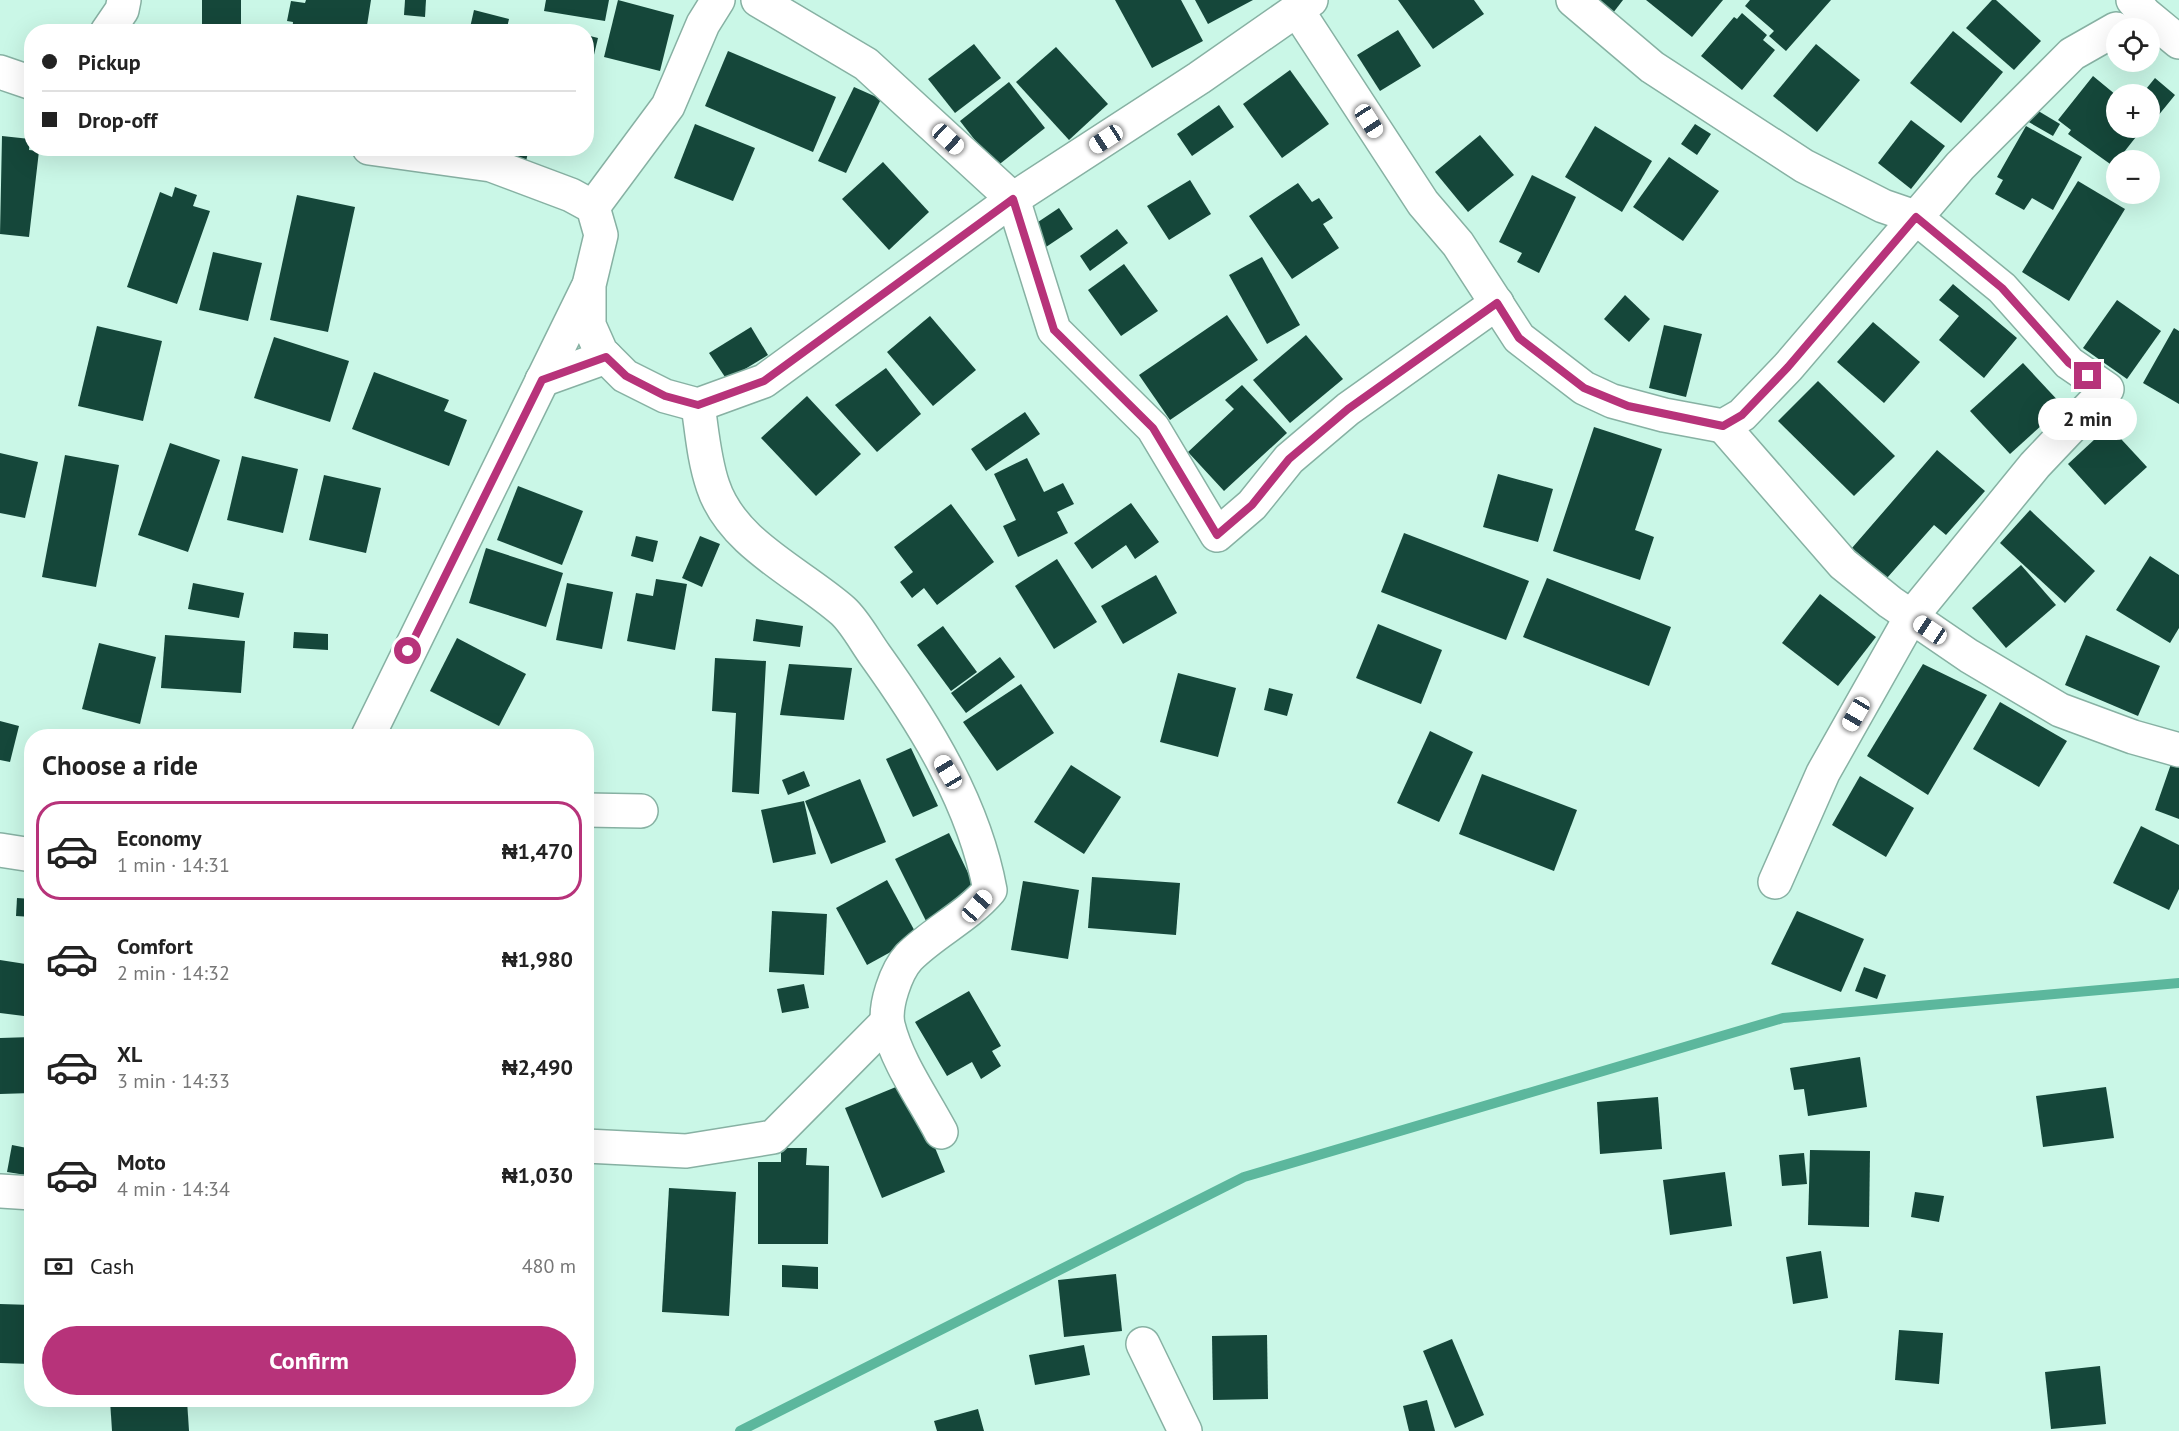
<!DOCTYPE html>
<html lang="en">
<head>
<meta charset="utf-8">
<style>
	:root { --surface:#fff; --page:#f6f6f6; --text:#222; --muted:#767676; --line:#e0e0e0; --accent:#b7337a }
	body { margin:0; font-family:"PT Sans",sans-serif; background:var(--page); color:var(--text); height:100vh; display:flex; flex-direction:column; font-size:22px; white-space:nowrap }
	* { box-sizing:border-box; margin:0 }
	p { font-size:20px; color:var(--muted) }
	.icon { flex:none; width:33px; height:33px; fill:none; stroke:currentColor; stroke-width:2; stroke-linecap:round; stroke-linejoin:round }
	.map { position:relative; flex:1; overflow:hidden }
	.panel { position:absolute; left:24px; top:729px; width:570px; height:678px; display:flex; flex-direction:column; background:var(--surface); border-radius:24px; box-shadow:0 6px 24px #0002 }
	.panel>* { flex:none }
	.guide { position:absolute; left:24px; top:24px; width:570px; height:132px; border-radius:24px; box-shadow:0 6px 24px #0002; display:grid; align-content:center; height:132px; padding:0 18px; background:var(--surface) }
	.controls { position:absolute; left:2106px; top:18px; display:grid; gap:12px }
	.controls a { display:grid; place-items:center; width:54px; height:54px; border-radius:50%; background:var(--surface); box-shadow:0 6px 24px #0002; font-size:30px }
	.end { position:absolute; width:27px; height:27px; margin:-14px; border:8px solid #b7337a; background:#fff; box-shadow:0 0 0 3px #fff }
	.from { border-radius:50% }
	.bubble { position:absolute; height:42px; border-radius:21px; background:var(--surface); box-shadow:0 6px 24px #0002; font-size:20px; font-weight:700; line-height:42px; text-align:center }
	.car { position:absolute; width:18px; height:36px; margin:-18px -9px; border-radius:8px; box-shadow:0 0 4px 2px #0007; background:linear-gradient(#fff 24%,#345 0 40%,#fff 0 76%,#345 0 86%,#fff 0) }
	.guide b { display:flex; align-items:center; gap:21px; height:57px; font-size:22px }
	.guide b+b { border-top:2px solid var(--line) }
	.guide i { width:15px; height:15px; background:var(--text) }
	ul { padding:0; list-style:none }
	li { display:flex; align-items:center; gap:18px; height:99px; margin:0 12px 9px; padding:0 6px; border:3px solid transparent; border-radius:24px }
	li div { flex:1 }
	li b { display:block; font-size:22px }
	li em { font-style:normal; font-weight:700 }
	li.current { border-color:var(--accent) }
	li>.icon { width:54px; height:54px; stroke-width:1.5 }
	h2 { padding:0 18px; font-size:27px; line-height:72px }
	.pay { display:flex; align-items:center; gap:15px; height:66px; padding:0 18px; font-size:22px }
	.pay p { margin-inline-start:auto }
	.cta { display:flex; gap:12px; margin-top:auto; padding:12px 18px }
	.cta a { flex:1; height:69px; border-radius:36px; background:var(--accent); color:#fff; font-size:24px; font-weight:700; line-height:69px; text-align:center }
	.map>svg:first-child { display:block }
	.lines { fill:none; stroke-linecap:round; stroke-linejoin:round }
	.stream { stroke:#5cb79d; stroke-width:10 }
	.building { fill:#15473a }
	.minor-casing { stroke:#87b1a3; stroke-width:36 }
	.minor { stroke:#fff; stroke-width:33 }
	.route { stroke:#b7337a; stroke-width:8 }
</style>
</head>
<body>
<div class="map">
<svg width="2179" height="1431" viewBox="0 0 2179 1431">
	<rect width="100%" height="100%" fill="#caf7e7"/>
	<g class="lines">
		<path class="stream" d="M740,1431L1244,1177L1783,1018L2179,983"/>
	</g>
	<g class="building">
		<path d="M202,0H241V27L202,26Z"/>
		<path d="M306,0H371L366,32H292L293,22L287,21L291,1L305,3Z"/>
		<path d="M405,0H426L425,17L404,15Z"/>
		<path d="M546,0H609L605,21L544,11Z"/>
		<path d="M618,0L674,15L660,71L604,57Z"/>
		<path d="M1115,0H1181L1203,41L1152,68Z"/>
		<path d="M1195,0H1253L1208,24Z"/>
		<path d="M1398,0H1474L1484,14L1433,49Z"/>
		<path d="M1599,0H1623L1606,22L1591,10Z"/>
		<path d="M1646,0H1723L1692,37Z"/>
		<path d="M1750,0H1831L1786,51L1769,36L1774,31L1745,6Z"/>
		<path d="M1992,0H1996L2041,41L2014,70L1966,28Z"/>
		<path d="M474,10L509,19L506,32H469Z"/>
		<path d="M1742,13L1767,35L1763,40L1775,50L1742,90L1701,56L1734,17L1737,19Z"/>
		<path d="M539,25L566,31V32H538Z"/>
		<path d="M1398,30L1421,66L1380,91L1357,55Z"/>
		<path d="M1953,31L2003,72L1961,123L1910,83Z"/>
		<path d="M586,35L598,38L587,84H586Z"/>
		<path d="M974,44L1001,78L955,113L928,79Z"/>
		<path d="M1816,44L1860,80L1817,132L1773,96Z"/>
		<path d="M1056,47L1108,104L1069,140L1016,82Z"/>
		<path d="M728,51L836,97L813,152L705,106Z"/>
		<path d="M1290,70L1329,124L1282,158L1243,104Z"/>
		<path d="M2093,76L2116,95V128H2143L2113,166L2068,134L2071,130L2058,120Z"/>
		<path d="M2155,78L2175,95L2153,122L2150,118V94H2142Z"/>
		<path d="M1009,82L1045,128L996,167L960,121Z"/>
		<path d="M854,87L881,99L846,173L818,161Z"/>
		<path d="M1219,105L1234,127L1192,156L1177,134Z"/>
		<path d="M2035,109L2060,124L2053,136L2027,121Z"/>
		<path d="M1911,120L1945,146L1911,189L1878,163Z"/>
		<path d="M695,124L755,148L733,201L674,178Z"/>
		<path d="M1695,124L1711,134L1697,155L1681,144Z"/>
		<path d="M1595,126L1652,161L1622,212L1565,177Z"/>
		<path d="M2026,126L2082,157L2053,210L2032,198L2024,210L1995,194L2003,180L1997,177Z"/>
		<path d="M1480,135L1514,175L1468,212L1435,172Z"/>
		<path d="M2,136L30,139L29,150L39,151L29,237L0,234Z"/>
		<path d="M439,148H529L525,166Z"/>
		<path d="M1669,157L1719,191L1683,241L1633,207Z"/>
		<path d="M883,162L929,212L889,250L842,199Z"/>
		<path d="M1532,175L1576,197L1539,273L1517,262L1522,253L1499,242Z"/>
		<path d="M1190,180L1211,214L1169,240L1147,206Z"/>
		<path d="M2078,181L2125,209L2069,301L2022,272Z"/>
		<path d="M1298,183L1312,202L1319,198L1333,218L1323,224L1339,248L1292,279L1249,216Z"/>
		<path d="M175,187L197,195L193,206L210,211L177,304L127,287L160,192L172,197Z"/>
		<path d="M297,195L355,207L328,332L270,320Z"/>
		<path d="M1059,208L1073,229L1040,251L1026,230Z"/>
		<path d="M1117,229L1128,243L1090,271L1080,256Z"/>
		<path d="M213,252L262,263L248,321L199,310Z"/>
		<path d="M1262,257L1300,325L1267,344L1229,275Z"/>
		<path d="M1124,264L1158,311L1121,336L1088,290Z"/>
		<path d="M1953,284L2017,338L1984,378L1939,340L1959,316L1939,300Z"/>
		<path d="M1625,295L1650,319L1629,342L1604,319Z"/>
		<path d="M2117,300L2161,331L2127,379L2083,348Z"/>
		<path d="M1227,315L1258,360L1170,420L1139,375Z"/>
		<path d="M930,316L976,370L933,406L887,352Z"/>
		<path d="M1873,322L1920,362L1884,403L1837,362Z"/>
		<path d="M1664,325L1702,334L1686,397L1649,388Z"/>
		<path d="M97,326L162,341L143,421L78,406Z"/>
		<path d="M751,327L768,355L727,380L709,353Z"/>
		<path d="M2174,328L2179,331V404L2143,383Z"/>
		<path d="M1306,335L1343,379L1290,423L1253,380Z"/>
		<path d="M274,337L349,361L330,422L254,398Z"/>
		<path d="M2023,363L2063,406L2010,454L1970,411Z"/>
		<path d="M886,368L921,414L877,452L835,405Z"/>
		<path d="M374,372L449,400L444,411L467,420L449,466L352,429Z"/>
		<path d="M1818,381L1895,456L1854,496L1778,421Z"/>
		<path d="M1242,385L1287,433L1224,491L1188,452L1234,409L1225,400Z"/>
		<path d="M807,396L861,454L816,496L761,438Z"/>
		<path d="M1025,412L1040,434L986,471L971,449Z"/>
		<path d="M2109,426L2147,467L2105,505L2068,464Z"/>
		<path d="M1594,427L1662,449L1635,530L1654,537L1640,580L1553,551Z"/>
		<path d="M170,443L220,460L188,552L138,535Z"/>
		<path d="M1937,450L1985,491L1946,535L1934,525L1887,578L1852,548Z"/>
		<path d="M0,453L38,462L25,518L0,513Z"/>
		<path d="M65,455L119,465L96,587L42,577Z"/>
		<path d="M242,456L298,469L283,533L227,520Z"/>
		<path d="M1027,458L1044,492L1063,483L1074,504L1057,512L1068,533L1018,557L1003,526L1016,520L994,474Z"/>
		<path d="M1498,474L1553,489L1538,542L1483,527Z"/>
		<path d="M324,475L381,488L366,553L309,540Z"/>
		<path d="M518,486L583,511L562,565L497,540Z"/>
		<path d="M1131,503L1159,542L1135,559L1126,545L1092,569L1074,543Z"/>
		<path d="M951,504L994,562L937,605L924,588L912,598L900,582L913,572L894,547Z"/>
		<path d="M2030,510L2095,571L2065,603L2000,543Z"/>
		<path d="M1404,533L1529,581L1506,640L1381,592Z"/>
		<path d="M636,536L658,541L653,562L631,556Z"/>
		<path d="M700,536L720,544L702,587L682,578Z"/>
		<path d="M486,548L563,573L546,627L469,603Z"/>
		<path d="M2150,556L2179,575V628L2170,643L2116,610Z"/>
		<path d="M1057,559L1097,622L1054,649L1015,586Z"/>
		<path d="M2021,565L2056,605L2006,648L1972,608Z"/>
		<path d="M1156,575L1177,613L1123,644L1101,606Z"/>
		<path d="M1547,578L1671,627L1649,686L1523,637Z"/>
		<path d="M656,579L687,584L675,650L627,641L636,593L653,596Z"/>
		<path d="M193,583L244,593L239,618L188,609Z"/>
		<path d="M567,583L613,592L602,649L556,640Z"/>
		<path d="M1820,594L1876,637L1838,686L1782,643Z"/>
		<path d="M756,619L803,626L800,647L753,641Z"/>
		<path d="M1378,624L1442,650L1421,704L1356,678Z"/>
		<path d="M943,626L977,672L951,691L917,645Z"/>
		<path d="M294,632L328,634V650L293,648Z"/>
		<path d="M165,635L245,641L241,693L161,688Z"/>
		<path d="M2086,635L2160,666L2138,716L2065,685Z"/>
		<path d="M457,638L526,674L499,726L430,691Z"/>
		<path d="M99,643L156,657L140,724L82,709Z"/>
		<path d="M1000,657L1015,677L966,713L951,693Z"/>
		<path d="M715,658L766,661L759,794L732,792L736,713L712,711Z"/>
		<path d="M789,664L852,668L844,720L780,715Z"/>
		<path d="M1923,664L1987,695L1928,795L1867,756Z"/>
		<path d="M1178,673L1236,688L1218,757L1160,742Z"/>
		<path d="M1021,684L1054,733L997,771L963,722Z"/>
		<path d="M1269,688L1293,694L1287,716L1264,710Z"/>
		<path d="M2000,702L2067,741L2039,787L1973,749Z"/>
		<path d="M0,721L19,726L10,762L0,760Z"/>
		<path d="M164,729L221,734V736H164Z"/>
		<path d="M1430,731L1473,752L1439,822L1397,803Z"/>
		<path d="M911,748L938,806L913,817L886,759Z"/>
		<path d="M2171,764L2179,767V819L2155,810Z"/>
		<path d="M1071,765L1121,797L1084,854L1034,822Z"/>
		<path d="M804,771L810,786L788,795L782,780Z"/>
		<path d="M1482,774L1577,810L1554,871L1459,834Z"/>
		<path d="M1860,776L1914,808L1886,857L1832,825Z"/>
		<path d="M860,779L886,842L831,864L805,801Z"/>
		<path d="M804,801L816,854L773,863L761,810Z"/>
		<path d="M2141,826L2179,845V889L2169,910L2113,883Z"/>
		<path d="M949,833L981,900L928,925L895,859Z"/>
		<path d="M1092,877L1180,883L1176,935L1088,928Z"/>
		<path d="M887,880L918,937L867,965L836,908Z"/>
		<path d="M1023,881L1079,890L1068,959L1011,950Z"/>
		<path d="M17,898L32,899V917L16,916Z"/>
		<path d="M772,911L827,914L824,975L769,972Z"/>
		<path d="M1797,911L1864,939L1841,992L1771,964Z"/>
		<path d="M0,960L32,965V1017L0,1013Z"/>
		<path d="M1864,967L1886,975L1877,999L1855,991Z"/>
		<path d="M804,984L809,1008L782,1013L777,989Z"/>
		<path d="M969,991L1001,1046L992,1051L1001,1066L981,1079L972,1062L947,1076L915,1022Z"/>
		<path d="M32,1037V1093L0,1094V1038Z"/>
		<path d="M1860,1057L1867,1107L1808,1116L1804,1089L1794,1090L1790,1068Z"/>
		<path d="M908,1082L945,1172L882,1198L845,1108Z"/>
		<path d="M2106,1087L2114,1138L2043,1147L2036,1096Z"/>
		<path d="M1658,1097L1662,1149L1600,1154L1597,1102Z"/>
		<path d="M12,1145L32,1149V1176L7,1172Z"/>
		<path d="M781,1148H807L806,1165L829,1166L828,1244H758V1162H781Z"/>
		<path d="M1810,1150L1870,1151L1869,1227L1808,1225Z"/>
		<path d="M1804,1153L1807,1184L1782,1186L1779,1155Z"/>
		<path d="M1725,1172L1732,1226L1670,1235L1663,1180Z"/>
		<path d="M669,1188L736,1192L729,1316L662,1312Z"/>
		<path d="M1915,1192L1944,1196L1939,1222L1911,1217Z"/>
		<path d="M1821,1251L1828,1298L1793,1304L1786,1257Z"/>
		<path d="M782,1265L818,1267V1289L782,1287Z"/>
		<path d="M1116,1274L1122,1331L1064,1337L1058,1280Z"/>
		<path d="M0,1304L32,1305L31,1364L0,1363Z"/>
		<path d="M1899,1330L1943,1333L1939,1384L1895,1380Z"/>
		<path d="M1267,1335L1268,1399L1213,1400L1212,1336Z"/>
		<path d="M1452,1339L1484,1415L1455,1428L1423,1351Z"/>
		<path d="M1084,1345L1090,1375L1035,1385L1029,1355Z"/>
		<path d="M2100,1366L2106,1424L2051,1429L2045,1372Z"/>
		<path d="M110,1400H187L189,1431H112Z"/>
		<path d="M1427,1400L1435,1431H1409L1403,1406Z"/>
		<path d="M978,1409L984,1431H937L934,1421Z"/>
	</g>
	<g class="lines">
		<g class="minor-casing">
			<g id="minor">
				<path d="M758,0L866,64L1013,199L1054,330L1153,428L1217,535L1252,505L1289,459L1348,409L1497,303"/>
				<path d="M1573,0L1652,67L1804,166L1883,206L1915,217L2002,288L2069,363L2107,389L2035,465L1911,617L1823,773L1775,882"/>
				<path d="M2133,0L2145,14L2179,42"/>
				<path d="M1297,10L1423,203L1458,244L1519,338L1584,388L1612,401L1664,415L1723,426L1742,415L1788,367L1960,166L2072,54L2116,29"/>
				<path d="M107,32L122,10L124,0"/>
				<path d="M0,72L32,83"/>
				<path d="M369,148L491,165L571,195L593,207L601,235L589,285V325L601,352L625,376L665,396L698,405L764,381L1013,199L1199,78L1311,0"/>
				<path d="M593,207L668,106L703,24L718,0"/>
				<path d="M542,380L606,357"/>
				<path d="M698,405C702,432 704,460 713,486C732,544 800,573 843,611C855,622 865,641 875,655C926,726 974,804 990,890C967,917 934,932 909,957C896,971 884,1006 888,1025C897,1062 923,1098 941,1132"/>
				<path d="M1723,426L1843,564L1890,602L1969,656L2060,710L2133,737L2179,750"/>
				<path d="M368,736L587,289"/>
				<path d="M586,810L641,811"/>
				<path d="M0,850L32,855"/>
				<path d="M586,1146L686,1151L773,1137L887,1022"/>
				<path d="M0,1191L32,1193"/>
				<path d="M1143,1344L1185,1431"/>
			</g>
		</g>
		<use href="#minor" class="minor"/>
	</g>
	<g class="lines">
		<path class="route" d="M408,651L542,380L606,357L626,376L665,396L698,405L764,381L1013,199L1054,330L1153,428L1217,535L1252,505L1289,459L1348,409L1497,303L1519,338L1584,388L1628,406L1723,426L1742,415L1788,367L1916,217L2002,288L2069,363L2088,376"/>
	</g>
</svg>
<div class="controls">
<a><svg class="icon" aria-label="locate" viewBox="0 0 24 24"><circle cx="12" cy="12" r="6"/><path d="M12 2v4M12 18v4M2 12h4M18 12h4"/></svg></a>
<a>+</a>
<a>−</a>
</div>
<i class="end from" style="left:408px;top:651px"></i>
<i class="end" style="left:2088px;top:376px"></i>
<div class="bubble" style="left:2038px;top:398px;width:99px">2 min</div>
<i class="car" style="left:1369px;top:121px;rotate:147deg"></i>
<i class="car" style="left:948px;top:139px;rotate:133deg"></i>
<i class="car" style="left:1106px;top:139px;rotate:237deg"></i>
<i class="car" style="left:1930px;top:630px;rotate:304deg"></i>
<i class="car" style="left:1856px;top:714px;rotate:210deg"></i>
<i class="car" style="left:948px;top:772px;rotate:329deg"></i>
<i class="car" style="left:977px;top:906px;rotate:41deg"></i>
<div class="guide">
<b><i class="from"></i>Pickup</b>
<b><i></i>Drop-off</b>
</div>
<section class="panel">
<h2>Choose a ride</h2>
<ul>
<li class="current"><svg class="icon" aria-label="car" viewBox="0 0 24 24"><path d="M5 17H2v-5l4-1 3-4h7l3 4 3 1v5h-3M9 17h6M6 11h13"/><circle cx="7" cy="17" r="2"/><circle cx="17" cy="17" r="2"/></svg><div><b>Economy</b><p>1 min · 14:31</p></div><em>₦1,470</em></li>
<li><svg class="icon" aria-label="car" viewBox="0 0 24 24"><path d="M5 17H2v-5l4-1 3-4h7l3 4 3 1v5h-3M9 17h6M6 11h13"/><circle cx="7" cy="17" r="2"/><circle cx="17" cy="17" r="2"/></svg><div><b>Comfort</b><p>2 min · 14:32</p></div><em>₦1,980</em></li>
<li><svg class="icon" aria-label="car" viewBox="0 0 24 24"><path d="M5 17H2v-5l4-1 3-4h7l3 4 3 1v5h-3M9 17h6M6 11h13"/><circle cx="7" cy="17" r="2"/><circle cx="17" cy="17" r="2"/></svg><div><b>XL</b><p>3 min · 14:33</p></div><em>₦2,490</em></li>
<li><svg class="icon" aria-label="car" viewBox="0 0 24 24"><path d="M5 17H2v-5l4-1 3-4h7l3 4 3 1v5h-3M9 17h6M6 11h13"/><circle cx="7" cy="17" r="2"/><circle cx="17" cy="17" r="2"/></svg><div><b>Moto</b><p>4 min · 14:34</p></div><em>₦1,030</em></li>
</ul>
<div class="pay"><svg class="icon" aria-label="cash" viewBox="0 0 24 24"><path d="M3 7h18v10H3z"/><circle cx="12" cy="12" r="2"/></svg>Cash<p>480 m</p></div>
<div class="cta"><a>Confirm</a></div>
</section>
</div>
</body>
</html>
